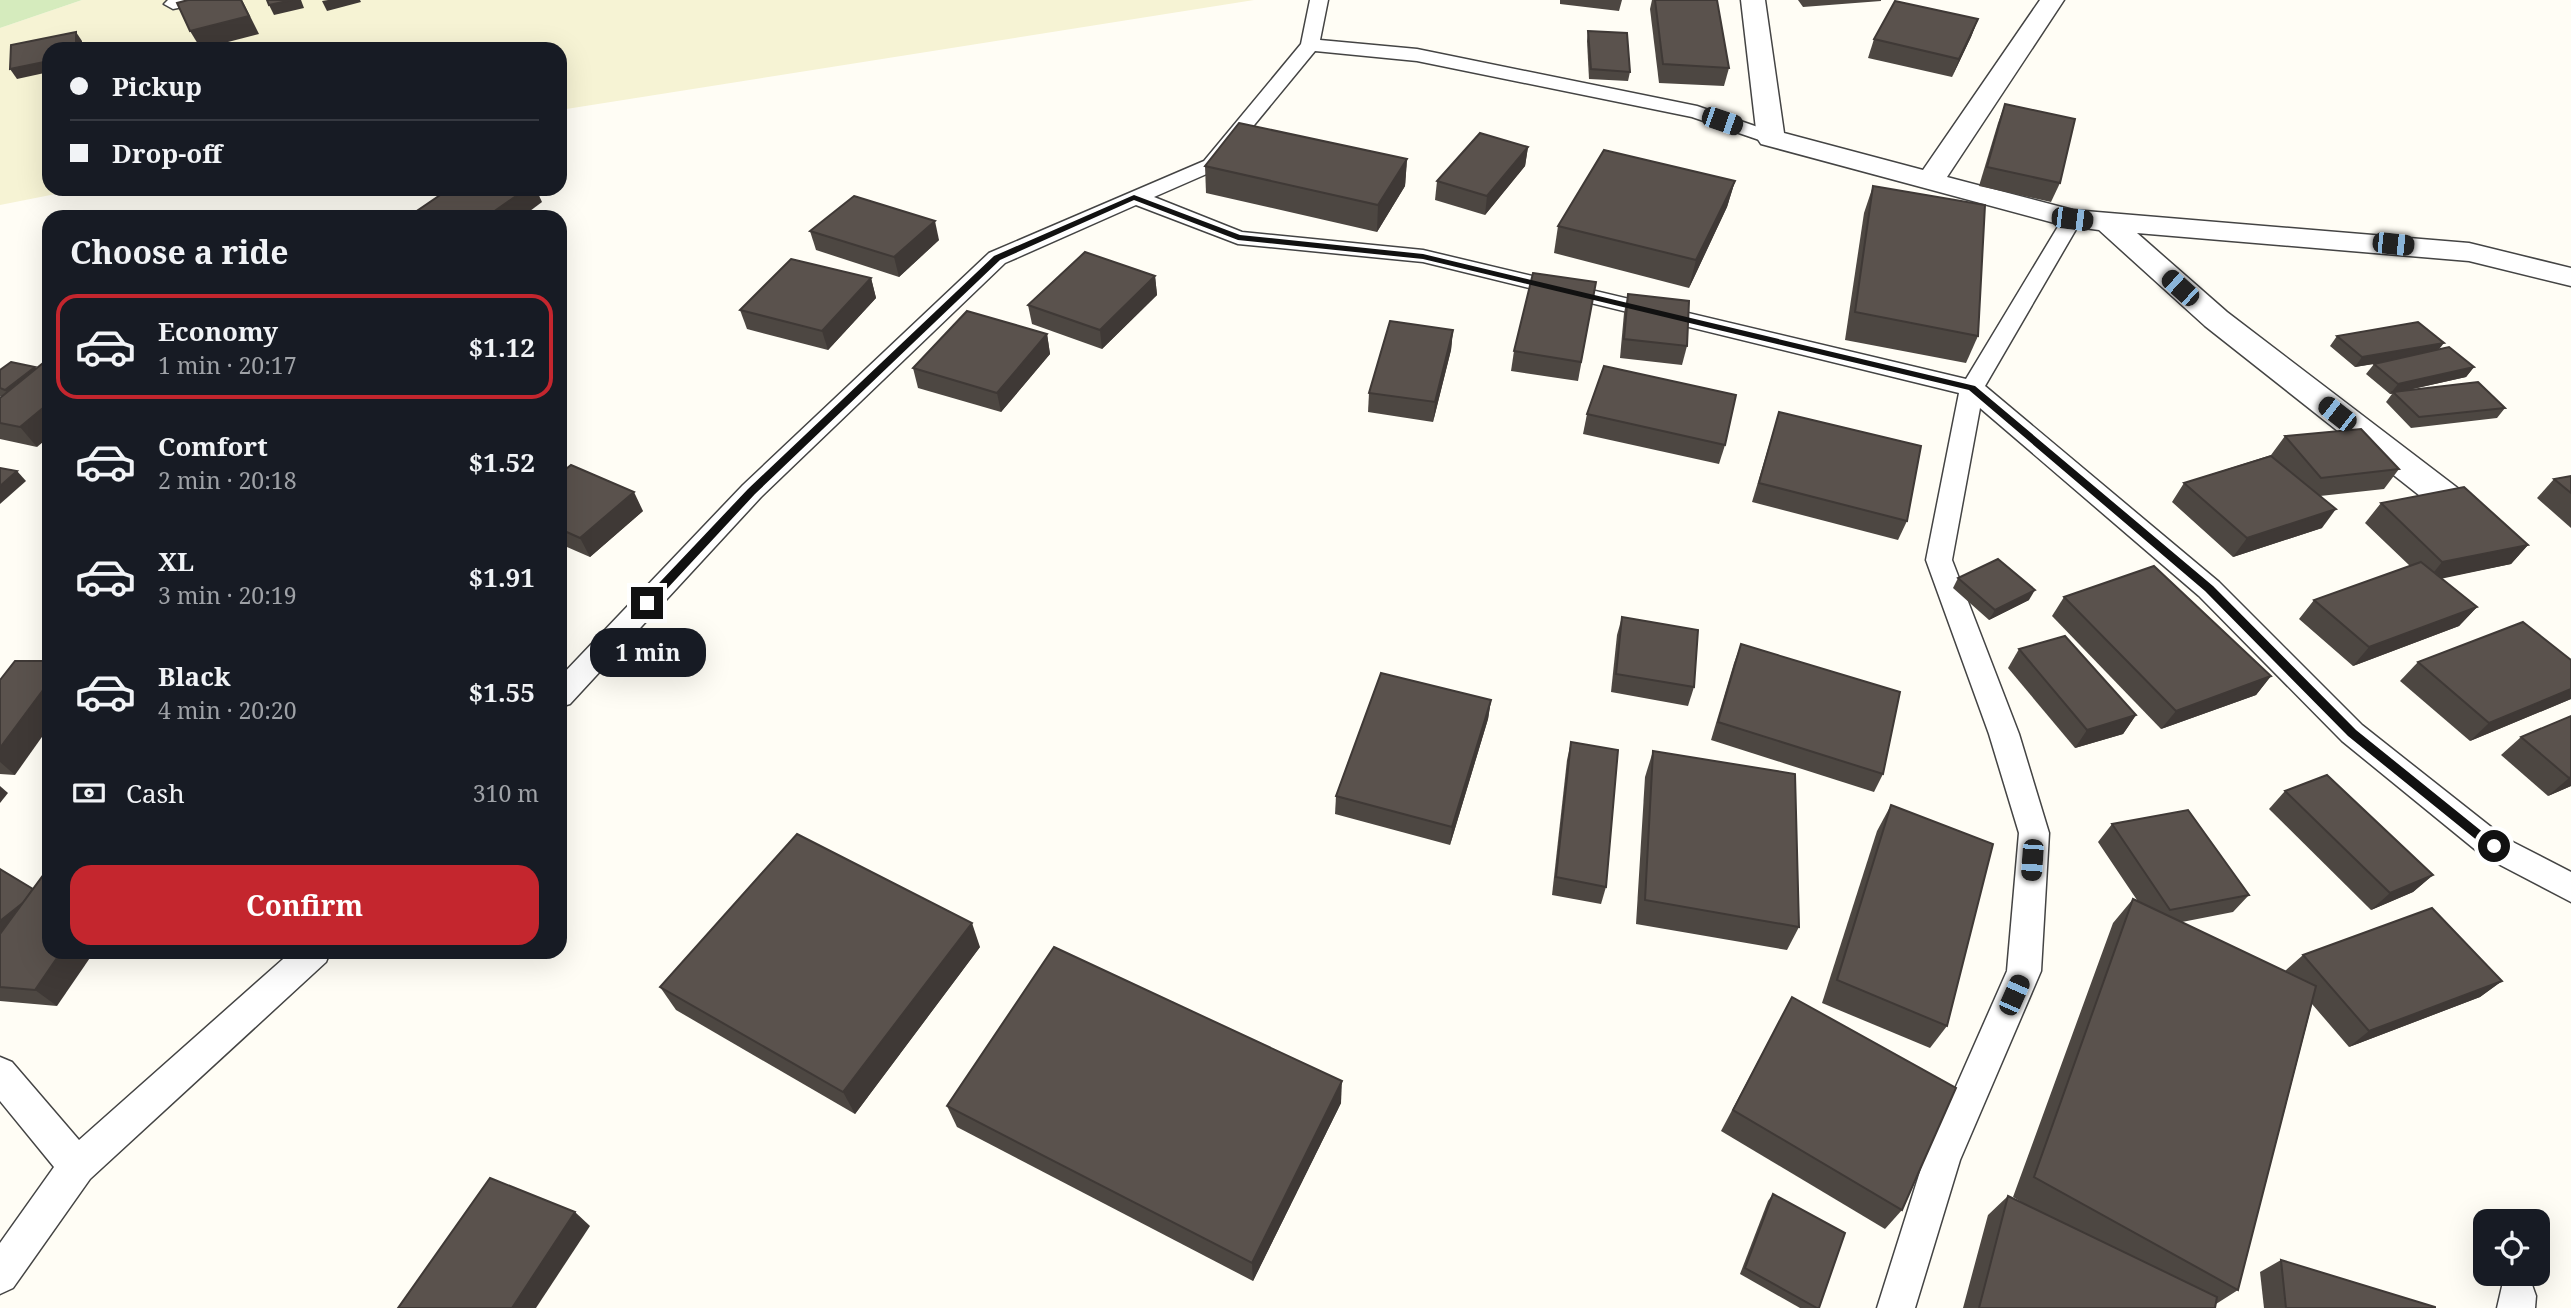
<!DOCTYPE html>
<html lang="en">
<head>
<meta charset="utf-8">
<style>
	:root { --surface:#171b24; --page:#20242c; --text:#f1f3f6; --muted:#9ea1a6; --line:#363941; --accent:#c4262e }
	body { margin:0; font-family:"Noto Serif",serif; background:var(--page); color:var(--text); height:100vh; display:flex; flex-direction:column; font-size:26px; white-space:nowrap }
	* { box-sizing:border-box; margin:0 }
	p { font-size:23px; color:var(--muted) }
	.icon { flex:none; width:38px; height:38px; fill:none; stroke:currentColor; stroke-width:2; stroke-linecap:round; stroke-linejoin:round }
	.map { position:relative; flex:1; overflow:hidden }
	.side { position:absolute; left:42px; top:210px; width:525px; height:749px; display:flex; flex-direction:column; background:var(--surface); border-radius:21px; box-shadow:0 7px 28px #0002 }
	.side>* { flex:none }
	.guide { position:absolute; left:42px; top:42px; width:525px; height:154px; border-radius:21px; box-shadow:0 7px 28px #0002; display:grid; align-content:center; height:154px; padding:0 28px; background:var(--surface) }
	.buttons { position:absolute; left:2473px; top:1209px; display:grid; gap:14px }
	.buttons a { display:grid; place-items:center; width:77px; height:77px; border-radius:14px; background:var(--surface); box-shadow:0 7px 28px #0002; font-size:35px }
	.end { position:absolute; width:32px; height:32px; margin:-16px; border:9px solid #111; background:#fff; box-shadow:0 0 0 4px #fff }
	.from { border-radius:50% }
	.bubble { position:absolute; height:49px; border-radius:21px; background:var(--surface); box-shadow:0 7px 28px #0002; font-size:23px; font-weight:700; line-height:49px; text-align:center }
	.car { position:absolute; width:21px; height:42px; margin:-21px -10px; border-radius:9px; box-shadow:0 0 5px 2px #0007; background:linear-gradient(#222 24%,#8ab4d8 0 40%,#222 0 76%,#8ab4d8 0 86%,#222 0) }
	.guide b { display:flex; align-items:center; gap:24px; height:66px; font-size:26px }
	.guide b+b { border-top:2px solid var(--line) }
	.guide i { width:18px; height:18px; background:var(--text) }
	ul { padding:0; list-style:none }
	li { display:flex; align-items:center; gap:21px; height:105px; margin:0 14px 10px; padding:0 14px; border:4px solid transparent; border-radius:21px }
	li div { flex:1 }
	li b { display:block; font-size:26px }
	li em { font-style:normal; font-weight:700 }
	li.current { border-color:var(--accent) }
	li>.icon { width:63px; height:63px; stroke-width:1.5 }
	h2 { padding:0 28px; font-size:32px; line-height:84px }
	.pay { display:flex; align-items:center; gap:18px; height:77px; padding:0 28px; font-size:26px }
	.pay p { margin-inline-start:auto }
	.action { display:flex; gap:14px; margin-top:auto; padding:14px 28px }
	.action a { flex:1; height:80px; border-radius:21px; background:var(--accent); color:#fff; font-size:28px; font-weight:700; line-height:80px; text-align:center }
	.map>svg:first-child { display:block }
	.farmland { fill:#f6f3d4 }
	.green { fill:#d5ebbd }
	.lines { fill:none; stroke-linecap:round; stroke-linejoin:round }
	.service-casing { stroke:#444; stroke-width:3 }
	.minor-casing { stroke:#444; stroke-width:3 }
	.service { fill:#fff; fill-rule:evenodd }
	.minor { fill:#fff; fill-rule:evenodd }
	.wall { fill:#4d4742 }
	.shaded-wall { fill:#3f3936 }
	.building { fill:#5a524d; stroke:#3f3936; stroke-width:2 }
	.route { fill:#111 }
</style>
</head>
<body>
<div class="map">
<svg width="2571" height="1308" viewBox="0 0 2571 1308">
	<rect width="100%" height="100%" fill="#fffdf5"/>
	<path class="farmland" d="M82,0H1254L560,110V49H49V189H81L0,205V28Z"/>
	<path class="green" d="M0,0H82L0,28Z"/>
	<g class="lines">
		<g class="service-casing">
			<g id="service">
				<path d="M168,0H200L197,4L173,9L164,4Z"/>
				<path d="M1310,0H1328L1320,40L1417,49L1697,106L1778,134L1781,138L1771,144L1692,117L1417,61L1315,51L1218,169L1154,197L1242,232L1423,250L1966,379L2065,215H2079L2082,219L1985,386L2219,582L2362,725L2505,838L2571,872V902L2483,856L2342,741L2199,596L1980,408L1952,560L2019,734L2049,833L2041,971L1960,1160L1915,1308H1877L1924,1159L2007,971L2019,833L1989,734L1926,560L1959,393L1423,262L1238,244L1136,205L1005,263L761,497L570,704L560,707V677L743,485L989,253L1204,161L1301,44Z"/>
				<path d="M291,952H330L326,962L90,1179L13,1288L0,1294V1243L54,1167L0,1101V1057L12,1062L79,1140Z"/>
				<path d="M2517,1277L2531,1282L2536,1296L2535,1308H2497L2503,1282Z"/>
			</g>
		</g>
		<g class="minor-casing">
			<path id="minor" d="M1741,0H1765L1784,133L1923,170L2040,0H2064L1947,177L2073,210L2469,243L2571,268V286L2469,261L2137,233L2227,312L2493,515L2498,524L2493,533L2480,537L2467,533L2205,326L2099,230L2062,225L1761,144L1757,138Z"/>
		</g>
		<use href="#service" class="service"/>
		<use href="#minor" class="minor"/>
	</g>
	<g class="wall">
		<path d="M1560,0H1622L1619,11L1560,4Z"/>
		<path d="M1652,0H1717L1729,68L1724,86L1659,83L1650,9Z"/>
		<path d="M1798,0H1881V1L1803,7Z"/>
		<path d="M1978,19L1971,37L1952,77L1868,58L1874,39Z"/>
		<path d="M1588,31L1630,72L1628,81L1589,79L1587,41Z"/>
		<path d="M2005,104L2060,183L2051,202L1979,186L1998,123Z"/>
		<path d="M1528,147L1525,166L1485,215L1435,200L1437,181Z"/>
		<path d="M1407,159L1405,186L1377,232L1206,193L1205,166Z"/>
		<path d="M1735,181L1727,207L1689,288L1554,253L1558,226Z"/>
		<path d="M1873,186L1978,336L1966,363L1845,340L1864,213Z"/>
		<path d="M810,231L939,240L899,277L816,250Z"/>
		<path d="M1155,276L1157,295L1102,349L1032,324L1028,305Z"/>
		<path d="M871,278L876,298L828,350L747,329L740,310Z"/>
		<path d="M1596,282L1578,381L1511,371L1514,351Z"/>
		<path d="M1628,294L1687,346L1682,365L1620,358L1624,313Z"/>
		<path d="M1453,330L1451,350L1433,422L1368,412L1369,393Z"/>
		<path d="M1047,334L1050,354L1001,412L918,388L913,368Z"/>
		<path d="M2337,336L2438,350L2474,367L2466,377L2404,391L2505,408L2497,418L2411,428L2386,402L2392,394H2390L2366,374L2374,364L2355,367L2330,346Z"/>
		<path d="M0,370L37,447L0,439V398L1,397L0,396Z"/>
		<path d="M1779,412L1907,521L1898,540L1752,502Z"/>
		<path d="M1587,414L1725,445L1719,464L1583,434Z"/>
		<path d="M2285,436L2399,469L2384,489L2320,496L2322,528L2233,557L2172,502L2184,483L2271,455Z"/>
		<path d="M560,474L643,511L590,557L560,544Z"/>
		<path d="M2571,476V528L2537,498L2554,479Z"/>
		<path d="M2381,503L2528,545L2511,564L2441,578L2477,607L2459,626L2353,666L2299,619L2314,600L2410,566L2365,523Z"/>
		<path d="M1958,578L2029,600L1989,620L1953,588Z"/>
		<path d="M2064,597L2271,676L2256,695L2161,729L2052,616Z"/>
		<path d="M1622,617L1694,687L1688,706L1611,692L1617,635Z"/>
		<path d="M1741,644L1883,774L1874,792L1711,740L1734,663Z"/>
		<path d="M2019,649L2136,715L2123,734L2075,748L2008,668Z"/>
		<path d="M2571,660V699L2470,741L2400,681L2418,662Z"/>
		<path d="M0,680L15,775L0,774Z"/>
		<path d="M1491,700L1488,719L1450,845L1335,814L1336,796Z"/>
		<path d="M2571,716V786L2548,796L2501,755L2521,737Z"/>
		<path d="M1571,742L1606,887L1601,904L1552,895L1567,760Z"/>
		<path d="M1653,751L1799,927L1787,950L1636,924L1645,777Z"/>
		<path d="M2285,791L2433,875L2413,892L2371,910L2269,809Z"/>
		<path d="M1891,805L1947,1026L1930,1048L1822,1003L1877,831Z"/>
		<path d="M2112,824L2249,895L2233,912L2182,922L2285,971L2303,955L2502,981L2480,997L2349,1047L2312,1004L2238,1290L2216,1304L2215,1308H1963L1988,1215L2008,1196L2028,1206L2013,1197L2113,923L2133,899L2137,900L2098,842Z"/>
		<path d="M0,869L57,1006L0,1001Z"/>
		<path d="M980,947L855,1114L676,1010L660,987Z"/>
		<path d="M1792,997L1902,1210L1885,1229L1721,1131Z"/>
		<path d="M1341,1103L1253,1281L957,1127L947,1106Z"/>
		<path d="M1773,1194L1819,1308H1800L1740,1274L1768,1201Z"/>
		<path d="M2281,1260L2435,1308H2264L2260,1272Z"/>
	</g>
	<g class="shaded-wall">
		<path d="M242,0L259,34L201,49L190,31Z"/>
		<path d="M292,0H301L304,8L274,15L269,5Z"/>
		<path d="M328,0H360L361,2L327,11L322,1Z"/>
		<path d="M1978,19L1971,37L1952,77L1959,59Z"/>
		<path d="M76,32L82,41V49H76Z"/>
		<path d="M49,61V72L17,79L10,69Z"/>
		<path d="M1528,147L1525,166L1485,215L1487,196Z"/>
		<path d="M1407,159L1405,186L1377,232L1378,205Z"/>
		<path d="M1735,181L1727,207L1689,288L1696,260Z"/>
		<path d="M526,189H536L542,202L522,217H486Z"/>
		<path d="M935,221L939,240L899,277L894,257Z"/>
		<path d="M1155,276L1157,295L1102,349L1100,330Z"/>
		<path d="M871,278L876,298L828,350L822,331Z"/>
		<path d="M1453,330L1451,350L1433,422L1435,402Z"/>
		<path d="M1047,334L1050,354L1001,412L997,393Z"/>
		<path d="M2444,343L2436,353L2355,367L2362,357Z"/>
		<path d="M35,367L44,377L14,400L5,390Z"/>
		<path d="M2474,367L2466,377L2394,393L2393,392L2390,394L2398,384Z"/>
		<path d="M49,403V437L37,447L20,427Z"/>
		<path d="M17,471L26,481L0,504V486Z"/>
		<path d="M634,492L643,511L590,557L580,538Z"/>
		<path d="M2336,509L2322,528L2233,557L2247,538Z"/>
		<path d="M2528,545L2511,564L2426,582L2442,562Z"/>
		<path d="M2035,590L2029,600L1989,620L1995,610Z"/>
		<path d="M2477,607L2459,626L2353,666L2369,647Z"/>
		<path d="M2271,676L2256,695L2161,729L2176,711Z"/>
		<path d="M49,682V727L15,775L0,762V748Z"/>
		<path d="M2571,689V699L2470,741L2489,723Z"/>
		<path d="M1491,700L1488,719L1450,845L1452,827Z"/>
		<path d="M2136,715L2123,734L2075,748L2087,730Z"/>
		<path d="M2571,777V786L2548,796L2569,778Z"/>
		<path d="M0,786L8,793L0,803Z"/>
		<path d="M2433,875L2413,892L2371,910L2390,893Z"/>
		<path d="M36,891L0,940V921Z"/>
		<path d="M972,923L980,947L855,1114L843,1092Z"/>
		<path d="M61,952H94L57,1006L35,990Z"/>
		<path d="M2502,981L2480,997L2349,1047L2369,1031Z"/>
		<path d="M1342,1081L1341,1103L1253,1281L1252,1263Z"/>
		<path d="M575,1212L590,1226L536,1308H512Z"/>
	</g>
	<g class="building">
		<path d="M188,0H241L249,16L190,31L177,3Z"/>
		<path d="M267,0H292L269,5Z"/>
		<path d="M1655,0H1717L1729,68L1663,64Z"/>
		<path d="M1895,1L1978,19L1959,59L1874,39Z"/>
		<path d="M1588,31L1627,33L1630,72L1591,69Z"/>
		<path d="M76,32V49H49V61L10,69L11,45Z"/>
		<path d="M2005,104L2075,119L2060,183L1987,167Z"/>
		<path d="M1239,123L1407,159L1378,205L1205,166Z"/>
		<path d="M1480,133L1528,147L1487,196L1437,181Z"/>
		<path d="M1604,150L1735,181L1696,260L1558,226Z"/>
		<path d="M1873,186L1985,205L1978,336L1855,312Z"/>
		<path d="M449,189H526L486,217H408Z"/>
		<path d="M854,196L935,221L894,257L810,231Z"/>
		<path d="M1085,252L1155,276L1100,330L1028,305Z"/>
		<path d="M791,259L871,278L822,331L740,310Z"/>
		<path d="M1533,273L1596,282L1581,362L1514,351Z"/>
		<path d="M1628,294L1689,301L1687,346L1624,339Z"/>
		<path d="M967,311L1047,334L997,393L913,368Z"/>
		<path d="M1390,321L1453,330L1435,402L1369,393Z"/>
		<path d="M2418,322L2444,343L2362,357L2337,336Z"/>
		<path d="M2449,347L2474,367L2398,384L2374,364Z"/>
		<path d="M11,362L35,367L5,390L0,388V370Z"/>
		<path d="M43,363L49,364V403L20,427L0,423V398Z"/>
		<path d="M1604,366L1736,395L1725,445L1587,414Z"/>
		<path d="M2478,382L2505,408L2419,417L2393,392Z"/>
		<path d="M1779,412L1921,446L1907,521L1759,483Z"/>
		<path d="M2361,429L2399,469L2321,478L2285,436Z"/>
		<path d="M2271,456L2336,509L2247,538L2184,483Z"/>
		<path d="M571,465L634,492L580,538L560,529V474Z"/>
		<path d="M0,468L17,471L0,486Z"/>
		<path d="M2571,476V493L2554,479Z"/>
		<path d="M2464,487L2528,545L2442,562L2381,503Z"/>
		<path d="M1998,559L2035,590L1995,610L1958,578Z"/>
		<path d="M2421,562L2477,607L2369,647L2314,600Z"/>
		<path d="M2154,566L2271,676L2176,711L2064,597Z"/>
		<path d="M1622,617L1698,630L1694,687L1616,674Z"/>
		<path d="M2523,622L2571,660V689L2489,723L2418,662Z"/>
		<path d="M2065,636L2136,715L2087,730L2019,649Z"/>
		<path d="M1741,644L1900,692L1883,774L1718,722Z"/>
		<path d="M15,661H49V682L0,748V680Z"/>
		<path d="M1381,673L1491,700L1452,827L1336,796Z"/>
		<path d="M2571,716V777L2569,778L2521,737Z"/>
		<path d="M1571,742L1618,750L1606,887L1556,877Z"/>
		<path d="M1653,751L1795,774L1799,927L1645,900Z"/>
		<path d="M2327,775L2433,875L2390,893L2285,791Z"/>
		<path d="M1891,805L1993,844L1947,1026L1837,980Z"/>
		<path d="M2188,810L2249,895L2170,910L2112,824Z"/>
		<path d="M797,834L972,923L843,1092L660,987Z"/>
		<path d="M0,869L33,889L24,902L0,921Z"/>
		<path d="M44,874H49V952H61L35,990L0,987V934Z"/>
		<path d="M2133,899L2316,986L2238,1290L2034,1177Z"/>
		<path d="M2432,908L2502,981L2369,1031L2303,955Z"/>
		<path d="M1054,947L1342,1081L1252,1263L947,1106Z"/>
		<path d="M1792,997L1956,1088L1902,1210L1733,1110Z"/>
		<path d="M490,1178L575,1212L512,1308H398Z"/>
		<path d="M1773,1194L1845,1233L1819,1308H1817L1745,1268Z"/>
		<path d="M2008,1196L2217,1297L2215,1308H1979Z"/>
		<path d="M2281,1260L2435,1307V1308H2286Z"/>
	</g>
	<path class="route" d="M1134,195L1240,235L1423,254L1975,386L2213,586L2356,730L2500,846L2494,852L2489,850L2348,736L2205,591L1969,390L1423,259L1238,240L1134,200L1000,260L755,494L651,606H643V600L748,489L994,256Z"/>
</svg>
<div class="buttons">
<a><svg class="icon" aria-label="locate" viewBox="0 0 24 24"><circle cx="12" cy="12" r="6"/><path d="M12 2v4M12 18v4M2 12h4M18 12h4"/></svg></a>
</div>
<i class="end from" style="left:2494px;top:846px"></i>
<i class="end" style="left:647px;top:603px"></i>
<div class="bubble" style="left:590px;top:628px;width:116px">1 min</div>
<i class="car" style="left:1722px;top:121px;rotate:109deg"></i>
<i class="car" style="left:2072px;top:219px;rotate:97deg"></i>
<i class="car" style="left:2393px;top:244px;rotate:96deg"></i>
<i class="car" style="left:2180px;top:288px;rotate:312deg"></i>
<i class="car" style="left:2337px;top:414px;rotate:308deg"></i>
<i class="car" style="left:2032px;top:860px;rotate:184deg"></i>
<i class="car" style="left:2014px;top:995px;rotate:24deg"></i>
<div class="guide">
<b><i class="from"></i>Pickup</b>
<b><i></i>Drop-off</b>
</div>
<section class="side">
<h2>Choose a ride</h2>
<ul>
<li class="current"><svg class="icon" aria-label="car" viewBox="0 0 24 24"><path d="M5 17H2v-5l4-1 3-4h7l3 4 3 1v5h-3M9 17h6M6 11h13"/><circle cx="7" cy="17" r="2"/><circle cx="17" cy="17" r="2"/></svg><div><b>Economy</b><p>1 min · 20:17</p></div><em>$1.12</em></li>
<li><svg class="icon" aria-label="car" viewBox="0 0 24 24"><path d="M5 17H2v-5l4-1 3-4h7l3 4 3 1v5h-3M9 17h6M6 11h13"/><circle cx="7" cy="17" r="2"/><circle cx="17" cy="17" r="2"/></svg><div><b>Comfort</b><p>2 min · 20:18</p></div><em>$1.52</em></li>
<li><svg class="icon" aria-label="car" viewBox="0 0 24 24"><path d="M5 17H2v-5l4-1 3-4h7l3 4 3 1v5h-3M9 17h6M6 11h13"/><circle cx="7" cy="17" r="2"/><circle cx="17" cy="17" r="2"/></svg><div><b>XL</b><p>3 min · 20:19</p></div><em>$1.91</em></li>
<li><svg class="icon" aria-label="car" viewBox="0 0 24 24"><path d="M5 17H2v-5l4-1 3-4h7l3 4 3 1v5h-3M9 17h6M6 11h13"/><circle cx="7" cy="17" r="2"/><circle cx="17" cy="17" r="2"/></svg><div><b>Black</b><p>4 min · 20:20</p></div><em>$1.55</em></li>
</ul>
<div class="pay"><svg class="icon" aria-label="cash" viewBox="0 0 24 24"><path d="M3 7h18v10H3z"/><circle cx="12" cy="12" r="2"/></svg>Cash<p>310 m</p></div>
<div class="action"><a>Confirm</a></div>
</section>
</div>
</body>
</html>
